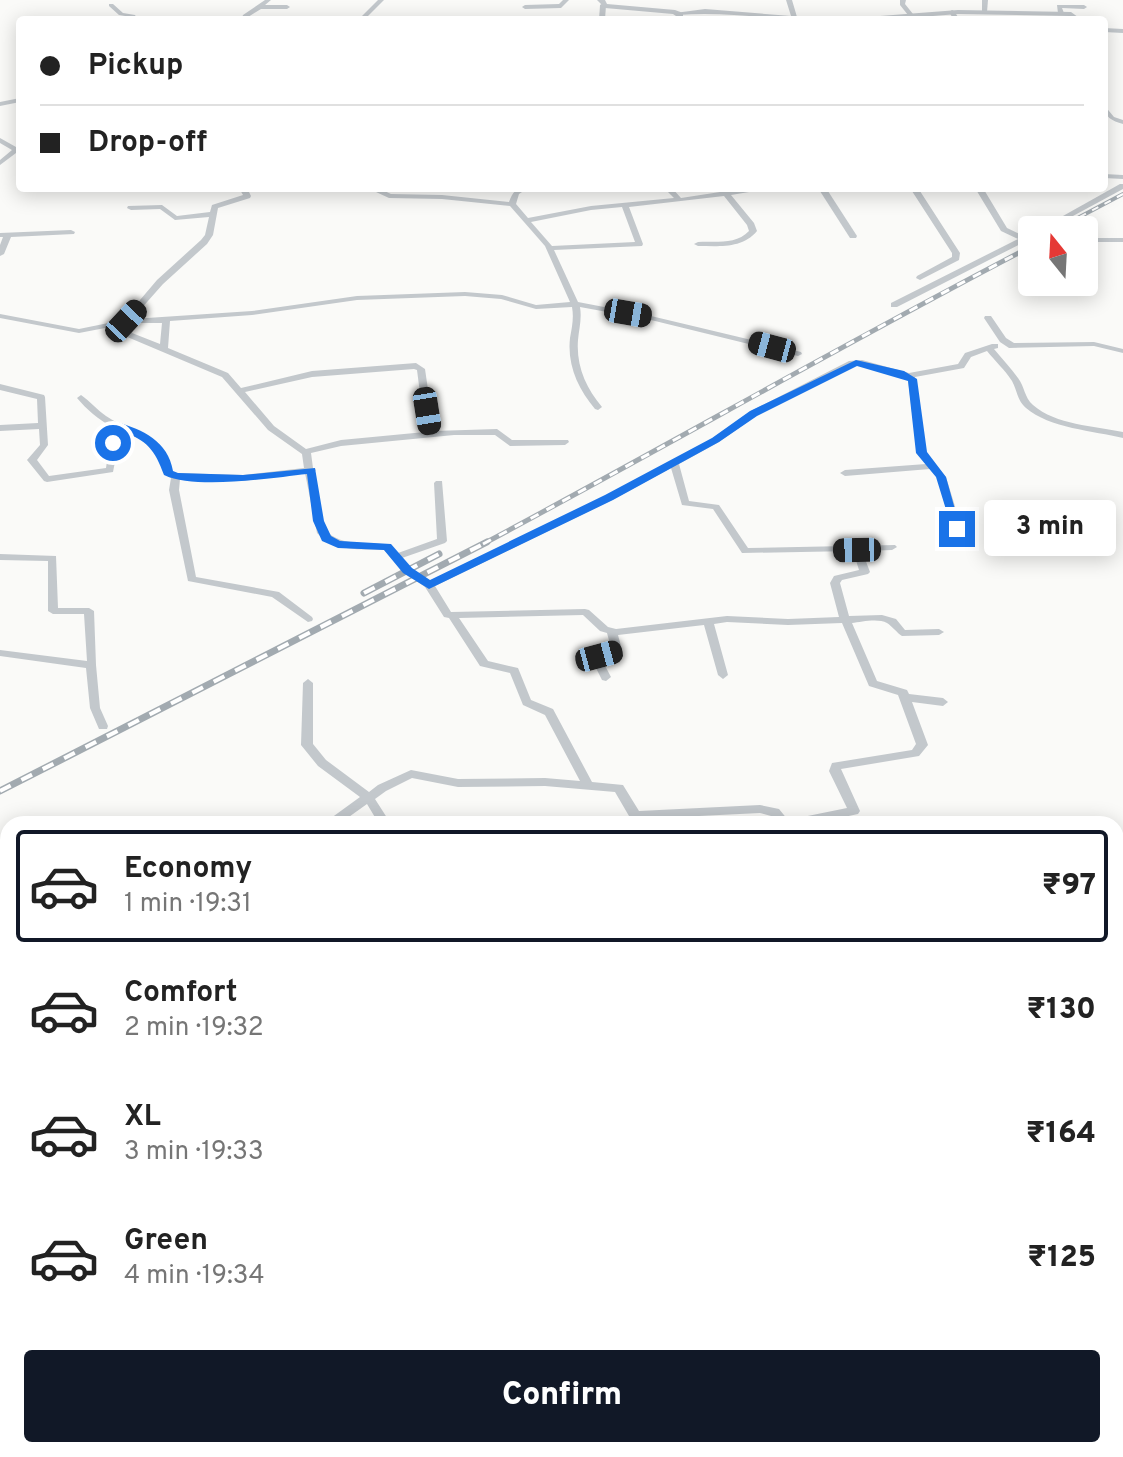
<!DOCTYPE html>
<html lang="en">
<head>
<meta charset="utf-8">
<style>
	:root { --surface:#fff; --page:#f6f6f6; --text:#222; --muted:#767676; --line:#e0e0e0; --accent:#111827 }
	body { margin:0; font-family:Overpass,sans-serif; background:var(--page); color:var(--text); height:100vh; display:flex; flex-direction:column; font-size:30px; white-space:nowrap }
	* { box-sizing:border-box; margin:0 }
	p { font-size:26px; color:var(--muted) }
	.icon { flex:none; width:44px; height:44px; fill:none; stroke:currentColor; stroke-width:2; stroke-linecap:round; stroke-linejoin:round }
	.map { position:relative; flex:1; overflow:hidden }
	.sheet { position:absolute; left:0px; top:816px; width:1124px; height:642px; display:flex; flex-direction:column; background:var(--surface); border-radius:24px 24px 0 0; box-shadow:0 4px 20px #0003 }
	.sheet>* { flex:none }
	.guide { position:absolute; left:16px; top:16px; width:1092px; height:176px; border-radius:8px; box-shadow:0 4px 20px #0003; display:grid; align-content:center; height:176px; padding:0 24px; background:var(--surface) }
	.needle { width:52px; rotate:342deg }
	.buttons { position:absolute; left:1018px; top:216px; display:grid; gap:16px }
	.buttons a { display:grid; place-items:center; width:80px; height:80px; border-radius:8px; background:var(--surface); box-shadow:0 4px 20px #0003; font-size:40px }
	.end { position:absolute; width:36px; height:36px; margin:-18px; border:10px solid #1a73e8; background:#fff; box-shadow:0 0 0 4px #fff }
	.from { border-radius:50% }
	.bubble { position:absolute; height:56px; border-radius:8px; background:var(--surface); box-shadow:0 4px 20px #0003; font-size:26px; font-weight:800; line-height:56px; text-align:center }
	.car { position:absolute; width:24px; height:48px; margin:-24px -12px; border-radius:10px; box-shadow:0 0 6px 2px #0007; background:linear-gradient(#222 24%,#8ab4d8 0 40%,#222 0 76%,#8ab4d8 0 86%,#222 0) }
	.guide b { display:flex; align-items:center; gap:28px; height:76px; font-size:30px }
	.guide b+b { border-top:2px solid var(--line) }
	.guide i { width:20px; height:20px; background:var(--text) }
	ul { padding:14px 0 0; list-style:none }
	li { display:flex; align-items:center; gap:24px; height:112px; margin:0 16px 12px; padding:0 8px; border:4px solid transparent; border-radius:8px }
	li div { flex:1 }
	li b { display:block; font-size:30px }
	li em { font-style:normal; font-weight:800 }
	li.selected { border-color:var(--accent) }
	li>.icon { width:72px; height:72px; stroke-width:1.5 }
	.button { display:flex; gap:16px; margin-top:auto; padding:16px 24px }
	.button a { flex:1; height:92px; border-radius:8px; background:var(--accent); color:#fff; font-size:32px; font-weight:800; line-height:92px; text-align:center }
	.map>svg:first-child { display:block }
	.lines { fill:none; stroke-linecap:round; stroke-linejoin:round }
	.minor { fill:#c3c8cc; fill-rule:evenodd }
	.tertiary { fill:#c3c8cc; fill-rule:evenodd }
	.rail-far2-casing { stroke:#a2aab0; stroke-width:4 }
	.rail-far1-casing { stroke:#a2aab0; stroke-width:5 }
	.rail-casing { stroke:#a2aab0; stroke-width:7 }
	.rail-far2 { stroke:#fff; stroke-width:2; stroke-dasharray:7; stroke-linecap:butt }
	.rail-far1 { stroke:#fff; stroke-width:3; stroke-dasharray:9; stroke-linecap:butt }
	.rail { stroke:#fff; stroke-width:4; stroke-dasharray:12; stroke-linecap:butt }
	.route { fill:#1a73e8 }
</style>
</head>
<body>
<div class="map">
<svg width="1123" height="1457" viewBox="0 0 1123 1457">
	<rect width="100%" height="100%" fill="#fafaf8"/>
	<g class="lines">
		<g class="minor">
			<path d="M265,0H271L265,5H287L290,7L287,9H261L248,17L247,20H241L243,15Z"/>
			<path d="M378,0H384L364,20H358Z"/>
			<path d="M563,0H569L561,8L525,9L522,7L525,5L559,4Z"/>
			<path d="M786,0H792L797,17L822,20C774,20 726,11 678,15L675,13L705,9L791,16Z"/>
			<path d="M900,0H906L905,4L913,14L912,15H908L900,5Z"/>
			<path d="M982,0H988L987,12L982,11Z"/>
			<path d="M603,3L606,5L605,20H599L600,5Z"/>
			<path d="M109,4H113L123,13L135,15L138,20H132L131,17L119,15L109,6Z"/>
			<path d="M1057,5H1084L1087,7L1084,9L1062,8L1064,13L1061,15L1058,13Z"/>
			<path d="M952,10L954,11L960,20H954L949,12Z"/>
			<path d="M20,98V102L0,106V102Z"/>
			<path d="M1104,105L1114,117L1123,120V124C1112,121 1104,117 1104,105Z"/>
			<path d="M0,138L16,147L20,145V150L0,165V160L12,150L0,143Z"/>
			<path d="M1104,174L1123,175V179L1104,178Z"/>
			<path d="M1120,184H1123V189L1047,230H1038Z"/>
			<path d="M239,188H247L251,196L250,198L218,208L213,235L207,244L163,284L132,319L252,311L357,296L465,292L502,295L536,305L570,302L545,246L510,206L442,199L389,198L376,192L375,190L378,188L391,194L442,195L509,202C513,191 516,188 528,188L519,194L516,204L528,218L591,206L674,198L664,188H672L681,198L746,188H765L761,190L731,195L754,223L757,231C742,249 719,246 698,246L694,244L698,242C716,241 736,245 749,231L747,225L724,196L629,207L643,244L642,246L554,250L578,302L651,316L801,352L802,354L798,356L651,320L580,307C582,319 579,329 578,340C576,366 586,388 602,407L598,410L595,409C578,389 567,365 570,338C572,327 574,318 572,307L536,309L501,299L465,296L357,300L252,315L170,321L168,348L228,373L241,388L312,371L416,363L425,369L434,431L497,429L512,440H568L569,442L565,445L510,446L495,435H454L341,446L311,453L313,468L316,470L314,472L325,530C343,548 368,541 390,545L398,553L437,539L434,483L436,481H442L447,541L445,543L402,558L410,568L430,581L606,496L713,438L751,411L849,361L862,360L909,373L958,364L965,353L992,344H998V348L994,349C1002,359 1011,368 1018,378C1025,387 1024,397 1033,405C1056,425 1094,426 1123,432V438C1094,431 1049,428 1026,408C1017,400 1017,390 1012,381C1005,370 995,361 987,351L971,357L964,368L915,377L926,453L946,477L962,529L960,531H954L952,529L937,477L930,469L845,476L840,473L845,470L926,464L917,453L908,380L862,366H851L757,415L719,442L679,464L689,501L719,505L748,548L895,545L897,547L892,550L862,551L870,572L868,574L842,580L840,583L849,616L882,615L896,619L905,630L939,629L944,632L939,635L902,636C897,633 892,626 887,623C878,618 861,622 852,623L877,681L907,690L909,694L943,698L948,702L943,706L912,702L928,745L919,756L841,769L860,811L858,814L811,824H778L771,816L760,813L638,819L629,816L615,792L545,786L458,787L412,778L386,791L375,799L391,824H379L367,804L339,824H325L327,821L360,797L318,766L301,745L303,683L308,679L313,683V744L326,760L369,792L378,785L411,770L458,779L545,778L580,781L545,715L523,705L510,673L480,666L449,618L444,617L425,587L404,572L384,550C360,549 335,552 317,533L305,473L243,481L180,479L179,490L196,577L279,592L312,617L313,619L312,621L308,622L272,597L188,581L169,490L171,478C160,473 162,461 155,451C147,440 133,436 121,431L113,472L47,482L44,481L27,460L40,445L39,429L0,431V425L38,423L37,399L0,390V384L44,395L45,397L48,445L37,460L49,476L106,468L112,427C98,419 87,410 77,398L81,395C90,401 97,410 106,416C136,436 161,429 172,472L175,473L243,475L304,468L302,454L268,430L222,377L125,336L126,324L79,333L0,318V314L79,329L123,320L157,280L201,240L205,235L209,217L175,220L160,209L131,210L127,208L128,206L162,205L177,216L210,212L212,205L243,195ZM622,207L635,242L552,246L531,222L591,210ZM134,323H162L160,344L132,333ZM414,369L417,370L425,432L341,440L306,449L274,426L245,392L312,377ZM671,468L682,505L713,509L742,553L853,551L859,570L834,576L830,583L839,617L788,619L727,616L616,629L608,627L589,610L585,609L451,612L435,586L612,500ZM583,615L600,631L607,633L611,648L592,656L591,658L602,680L606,681L611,677L602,660L621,652L622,650L618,635L704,625L718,675L723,679L728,675L714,624L727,622L788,625L842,623L869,686L898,695L916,744L912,750L832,763L829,771L847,808L788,820L779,809L760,805L639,811L623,785L592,782L553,709L531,700L518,668L488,661L459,618Z"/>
			<path d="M818,188H826L857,236L856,238H850Z"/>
			<path d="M910,188H918L960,253L959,260L920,280L916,278L917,276L952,257V253Z"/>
			<path d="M975,188H983L1007,228L1024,236L1032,233V238L897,307H891V303L1018,239L1001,231Z"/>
			<path d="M71,230L75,232L74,234L11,237L4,254L0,256V245L3,237H0V233Z"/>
			<rect x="1096" y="238" width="27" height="4"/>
			<path d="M985,316H991L1006,338L1014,343L1094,342L1123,349V353L1094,346L1009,348L1000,342L984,318Z"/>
			<path d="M0,554L56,556L58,608H89L94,611L96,665L100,708L108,726L107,729H99L90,708L86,668L0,656V650L87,661L84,614H53L48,611V561L0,560Z"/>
			<path d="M1116,922L1120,924L1123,929V948L1119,947L1116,941Z"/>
			<path d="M8,993V1003L0,1006V996Z"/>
			<path d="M1123,1020V1030L1116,1031V1021Z"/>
			<path d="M0,1103L8,1107V1121L0,1117Z"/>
			<path d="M64,1450H80L77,1457H61Z"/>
			<path d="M197,1450H213L214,1457H198Z"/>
			<path d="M383,1450H401L398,1457H380Z"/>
		</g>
		<g class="tertiary">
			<path d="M597,0H605L607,4L675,10L683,13V20H675L676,16L673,14L605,8Z"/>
			<path d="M958,10L1071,12L1082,20H1074L1069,16L958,14L883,20H850L854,18Z"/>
			<path d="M1104,28L1123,29V33L1104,32Z"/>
		</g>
		<g class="rail-far2-casing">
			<path id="rail-far2" d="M1055,230L1123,194"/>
		</g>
		<g class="rail-far1-casing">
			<path id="rail-far1" d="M483,544C667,446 847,342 1032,246"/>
		</g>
		<g class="rail-casing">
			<g id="rail">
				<path d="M364,593L439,554"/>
				<path d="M0,791L487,542"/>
			</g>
		</g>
		<use href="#rail-far2" class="rail-far2"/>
		<use href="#rail-far1" class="rail-far1"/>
		<use href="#rail" class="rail"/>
	</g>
	<path class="route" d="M856,360L904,371L917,379L927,452L946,477L961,531L952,529L936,477L916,453L908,381L857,366L757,416L719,442L613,500L429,589L403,573L384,550L338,548L322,541L313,521L307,474C271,478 196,490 164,475C155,450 147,440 121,431L117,446L108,443L111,426L117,422C143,430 168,441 173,471L178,473L243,475L315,468L324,521L331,536L340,541L391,544L412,568L430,580L605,495L712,438L750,411Z"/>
</svg>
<div class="buttons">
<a><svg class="needle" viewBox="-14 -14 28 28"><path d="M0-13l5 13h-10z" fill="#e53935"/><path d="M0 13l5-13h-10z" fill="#767676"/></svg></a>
</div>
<i class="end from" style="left:113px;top:443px"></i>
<i class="end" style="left:957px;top:529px"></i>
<div class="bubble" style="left:984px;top:500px;width:132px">3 min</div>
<i class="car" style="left:628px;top:313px;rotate:100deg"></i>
<i class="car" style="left:126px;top:321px;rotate:43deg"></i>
<i class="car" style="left:772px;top:347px;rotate:285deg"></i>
<i class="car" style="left:427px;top:411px;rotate:171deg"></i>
<i class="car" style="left:857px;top:550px;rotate:269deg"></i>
<i class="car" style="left:599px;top:656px;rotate:75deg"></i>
<div class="guide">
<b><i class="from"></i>Pickup</b>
<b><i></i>Drop-off</b>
</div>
<section class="sheet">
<ul>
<li class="selected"><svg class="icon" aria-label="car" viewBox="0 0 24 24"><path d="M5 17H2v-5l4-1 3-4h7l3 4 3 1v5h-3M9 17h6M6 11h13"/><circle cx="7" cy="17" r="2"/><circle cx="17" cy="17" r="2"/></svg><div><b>Economy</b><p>1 min · 19:31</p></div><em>₹97</em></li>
<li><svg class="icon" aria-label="car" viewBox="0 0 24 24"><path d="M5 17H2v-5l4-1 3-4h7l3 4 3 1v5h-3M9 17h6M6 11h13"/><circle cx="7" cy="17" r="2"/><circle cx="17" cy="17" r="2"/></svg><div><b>Comfort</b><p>2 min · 19:32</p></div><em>₹130</em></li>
<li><svg class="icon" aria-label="car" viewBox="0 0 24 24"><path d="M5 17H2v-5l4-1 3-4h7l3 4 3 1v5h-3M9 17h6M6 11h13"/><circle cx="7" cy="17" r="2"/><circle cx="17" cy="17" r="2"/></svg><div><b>XL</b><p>3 min · 19:33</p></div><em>₹164</em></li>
<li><svg class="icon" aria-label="car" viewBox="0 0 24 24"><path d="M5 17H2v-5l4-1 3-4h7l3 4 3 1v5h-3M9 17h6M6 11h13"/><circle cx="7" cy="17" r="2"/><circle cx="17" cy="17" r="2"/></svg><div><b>Green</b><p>4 min · 19:34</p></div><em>₹125</em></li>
</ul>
<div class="button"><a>Confirm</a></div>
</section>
</div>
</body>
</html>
